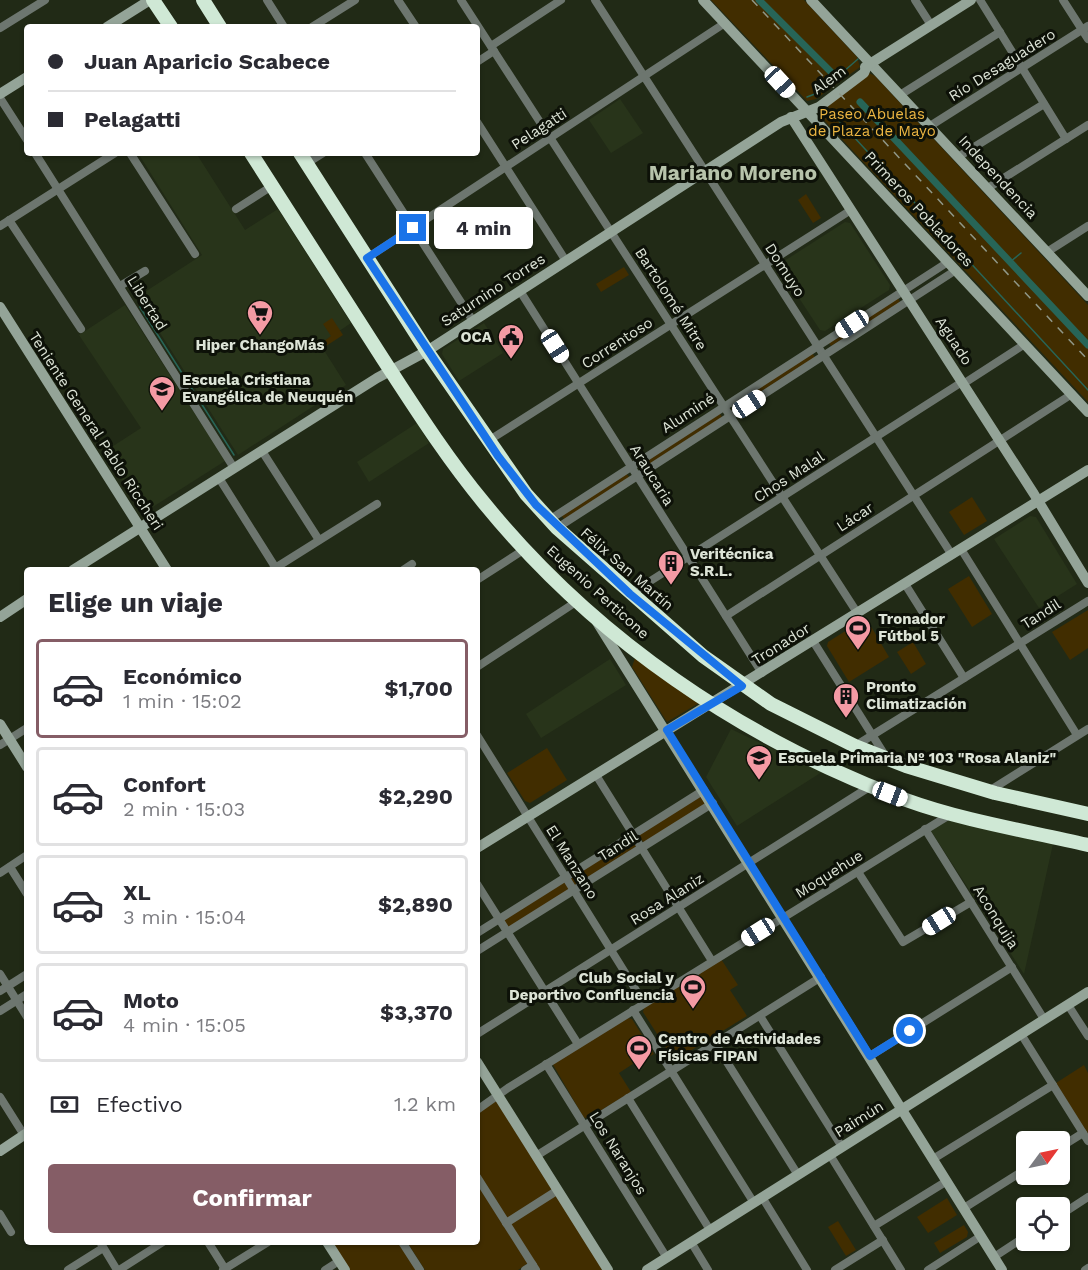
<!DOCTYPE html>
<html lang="es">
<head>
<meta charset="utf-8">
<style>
	:root { --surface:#fff; --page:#f7f7f7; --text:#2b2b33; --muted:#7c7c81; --line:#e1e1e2; --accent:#855d66 }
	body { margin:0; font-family:"Work Sans",sans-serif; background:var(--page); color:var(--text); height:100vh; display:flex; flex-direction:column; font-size:22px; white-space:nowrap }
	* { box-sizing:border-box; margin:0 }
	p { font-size:20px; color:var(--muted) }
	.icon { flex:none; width:33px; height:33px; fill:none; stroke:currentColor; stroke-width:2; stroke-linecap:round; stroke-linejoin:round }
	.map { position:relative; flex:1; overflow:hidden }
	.details { position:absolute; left:24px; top:567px; width:456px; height:678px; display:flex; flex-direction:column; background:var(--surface); border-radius:6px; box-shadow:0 2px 4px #0004 }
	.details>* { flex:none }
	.top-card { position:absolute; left:24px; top:24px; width:456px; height:132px; border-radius:6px; box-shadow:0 2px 4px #0004; display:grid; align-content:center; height:132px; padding:0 24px; background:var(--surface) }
	.needle { width:39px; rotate:57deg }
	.fabs { position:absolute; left:1016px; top:1131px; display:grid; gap:12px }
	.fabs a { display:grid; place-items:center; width:54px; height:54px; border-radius:6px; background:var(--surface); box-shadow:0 2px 4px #0004; font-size:30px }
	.end { position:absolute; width:27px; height:27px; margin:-14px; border:8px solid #1a73e8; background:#fff; box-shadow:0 0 0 3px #fff }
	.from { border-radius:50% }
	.bubble { position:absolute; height:42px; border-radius:6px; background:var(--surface); box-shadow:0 2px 4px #0004; font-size:20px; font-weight:700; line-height:42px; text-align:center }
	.car { position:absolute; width:18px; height:36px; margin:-18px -9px; border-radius:8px; box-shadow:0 0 4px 2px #0007; background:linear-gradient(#fff 24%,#345 0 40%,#fff 0 76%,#345 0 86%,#fff 0) }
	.top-card b { display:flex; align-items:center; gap:21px; height:57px; font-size:22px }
	.top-card b+b { border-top:2px solid var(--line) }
	.top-card i { width:15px; height:15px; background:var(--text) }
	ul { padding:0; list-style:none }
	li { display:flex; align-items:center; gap:18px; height:99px; margin:0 12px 9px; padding:0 12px; border:3px solid var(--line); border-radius:6px }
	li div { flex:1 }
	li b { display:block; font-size:22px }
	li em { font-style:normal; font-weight:700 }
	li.current { border-color:var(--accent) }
	li>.icon { width:54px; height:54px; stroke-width:1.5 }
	h2 { padding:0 24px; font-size:27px; line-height:72px }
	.pay { display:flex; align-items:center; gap:15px; height:66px; padding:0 24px; font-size:22px }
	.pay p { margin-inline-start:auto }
	.action { display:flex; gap:12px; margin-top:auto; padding:12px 24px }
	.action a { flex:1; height:69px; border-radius:6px; background:var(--accent); color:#fff; font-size:24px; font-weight:700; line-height:69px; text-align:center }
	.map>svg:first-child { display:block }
	.built { fill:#28341a }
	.green { fill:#412d00 }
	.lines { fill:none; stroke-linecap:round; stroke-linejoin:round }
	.stream { stroke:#276557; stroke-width:1.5 }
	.canal { stroke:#276557; stroke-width:7 }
	.street { stroke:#6d766f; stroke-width:8 }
	.secondary { stroke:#94a498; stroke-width:10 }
	.highway { stroke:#cfe8d5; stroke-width:14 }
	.rail { stroke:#909888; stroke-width:1.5; stroke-dasharray:8 8; stroke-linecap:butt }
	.route { stroke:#1a73e8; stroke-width:8 }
	.labels { text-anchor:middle; stroke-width:6; stroke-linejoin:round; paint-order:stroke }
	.street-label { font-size:15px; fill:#dde4d7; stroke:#0d1108 }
	.park-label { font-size:15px; fill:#edb642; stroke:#0d1108 }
	.poi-label { font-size:15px; font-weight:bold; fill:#dde4d7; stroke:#0d1108; text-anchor:start }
	.district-label { font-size:21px; font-weight:bold; fill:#b7c3ab; stroke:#0d1108 }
</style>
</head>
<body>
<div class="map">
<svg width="1088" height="1270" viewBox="0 0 1088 1270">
	<rect width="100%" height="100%" fill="#212a16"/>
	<g class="built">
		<path d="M620,99L643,133L611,153L589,120Z"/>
		<path d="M138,153H196L245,230L278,209L351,323L320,344L346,385L238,455L137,297L202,255Z"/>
		<path d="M845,222L850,223L890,285L889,290L825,331L820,330L780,269L781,263Z"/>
		<path d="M125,305L225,461L148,510L141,509L104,452L141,428L79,335Z"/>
		<path d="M484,323L503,353L459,381L442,354L443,349Z"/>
		<path d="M417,423L429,443L369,482L357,462Z"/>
		<path d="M1030,516L1036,517L1077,584L1039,608L994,539Z"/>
		<path d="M610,659L626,685L541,738L526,714Z"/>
		<path d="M731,729L796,760L822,772L737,826L706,777Z"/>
		<path d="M948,820L1053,844L1024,974L931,831Z"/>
	</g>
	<g class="green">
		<path d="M711,0H804L857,57L860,67L816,99L807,101Z"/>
		<path d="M869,73L875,76L1088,305V402L822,118L819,111Z"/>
		<path d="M806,194L821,218L813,223L798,200Z"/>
		<path d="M624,267L629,275L601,292L596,284Z"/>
		<path d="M898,298L900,302L831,346L829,343Z"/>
		<path d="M332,318L343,335L323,348L320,344L331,336L323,324Z"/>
		<path d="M812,353L815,357L735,408L733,404Z"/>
		<path d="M719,412L722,417L645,467L642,462Z"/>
		<path d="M626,473L630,478L564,519L561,515Z"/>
		<path d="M972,497L987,521L964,535L949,512Z"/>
		<path d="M969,576L992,614L972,627L948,589Z"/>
		<path d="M1088,610V648L1070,660L1052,632Z"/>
		<path d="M866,618L889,657L849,682L827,646L828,642Z"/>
		<path d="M913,642L926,664L911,674L897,652Z"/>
		<path d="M635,658L699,703L667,722L632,667Z"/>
		<path d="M547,748L567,780L530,803L525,801L507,773Z"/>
		<path d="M701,795L707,804L644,843L638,835Z"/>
		<path d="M632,839L637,848L575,886L570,878Z"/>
		<path d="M565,881L570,890L509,928L503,920Z"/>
		<path d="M721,959L738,985L730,990L747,1016L677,1059H673L643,1012L644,1008Z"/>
		<path d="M628,1018L632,1019L654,1054L647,1058L645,1056L619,1073L631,1092L590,1117L584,1118L552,1063Z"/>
		<path d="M1084,1065L1088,1073V1134L1056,1083Z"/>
		<path d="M496,1101L553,1190L508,1219L477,1170V1113Z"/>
		<path d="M479,1187L528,1263L518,1270H425L407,1242H477Z"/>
		<path d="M556,1195L603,1270H540L510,1223Z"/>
		<path d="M947,1198L957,1215L928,1233L917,1217Z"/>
		<path d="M838,1221L856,1250L846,1256L828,1227Z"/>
		<path d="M964,1225L968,1232L967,1237L940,1253L934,1243Z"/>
		<path d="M332,1242H398L416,1270H349Z"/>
	</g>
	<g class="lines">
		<g class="stream">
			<path d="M807,97L820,92L858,59"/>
			<path d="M828,109L1088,390"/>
			<path d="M1010,262L1021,253"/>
			<path d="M140,307L234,455"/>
		</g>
		<g class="canal">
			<path d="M759,0L837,78"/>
			<path d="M860,102L1088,345"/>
		</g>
		<g class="street">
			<path d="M267,0L284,27"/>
			<path d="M398,0L416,27"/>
			<path d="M461,0L858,614"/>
			<path d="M595,0L952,555"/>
			<path d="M915,0L931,25"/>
			<path d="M980,0L1066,139"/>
			<path d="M1063,0L1088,39"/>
			<path d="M312,27L355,0"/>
			<path d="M0,28L45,0"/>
			<path d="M491,46L561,0"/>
			<path d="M477,62L494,51"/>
			<path d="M900,95L1000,32"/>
			<path d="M0,98L27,140"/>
			<path d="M477,122L566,261"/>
			<path d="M930,126L1088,26"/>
			<path d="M35,153L234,468"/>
			<path d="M130,153L195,254"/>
			<path d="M365,153L473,321"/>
			<path d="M958,157L1044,104"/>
			<path d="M307,163L323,153"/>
			<path d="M988,188L1088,125"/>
			<path d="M236,209L272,186"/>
			<path d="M9,220L81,329"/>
			<path d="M0,226L115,153"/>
			<path d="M1047,252L1088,226"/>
			<path d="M367,258L725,23"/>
			<path d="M120,286L145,271"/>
			<path d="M520,291L762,673"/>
			<path d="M963,384L1025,344"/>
			<path d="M488,441L851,210"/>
			<path d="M262,451L319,540"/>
			<path d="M219,478L277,570"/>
			<path d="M549,520L948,262"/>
			<path d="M557,528L956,270"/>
			<path d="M961,549L1077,735"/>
			<path d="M272,570L377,504"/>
			<path d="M403,570L412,564"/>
			<path d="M477,580L525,549"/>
			<path d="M905,584L964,678"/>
			<path d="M630,594L962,382"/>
			<path d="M726,616L1072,394"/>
			<path d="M813,641L886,757"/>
			<path d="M477,667L579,600"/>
			<path d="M477,735L644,1003"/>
			<path d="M0,745L27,728"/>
			<path d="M855,746L1088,601"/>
			<path d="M596,775L712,961"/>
			<path d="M989,791L1088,729"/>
			<path d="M925,829L1044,1019"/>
			<path d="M10,867L27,894"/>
			<path d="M858,872L903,942L971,902"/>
			<path d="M0,873L27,855"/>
			<path d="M477,884L578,1044"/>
			<path d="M477,933L704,790"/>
			<path d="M477,951L713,803"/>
			<path d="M0,974L27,1017"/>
			<path d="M0,991L27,974"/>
			<path d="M1068,1005L1088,1036"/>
			<path d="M633,1010L754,1203"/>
			<path d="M0,1011L27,994"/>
			<path d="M760,1016L842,1147"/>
			<path d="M477,1034L871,786"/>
			<path d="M1021,1034L1088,1141"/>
			<path d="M715,1043L798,1175"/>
			<path d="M870,1056L1012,967"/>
			<path d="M546,1064L667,1258"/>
			<path d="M0,1097L24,1135"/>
			<path d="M628,1098L710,1230"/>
			<path d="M477,1110L508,1088L951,814"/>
			<path d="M1059,1148L1083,1133"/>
			<path d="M830,1155L901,1270"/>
			<path d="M536,1156L821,977"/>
			<path d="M933,1159L1053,1085"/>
			<path d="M477,1177L536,1270"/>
			<path d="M762,1197L807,1270"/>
			<path d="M964,1208L1026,1169"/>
			<path d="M0,1214L11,1232"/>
			<path d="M1059,1216L1088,1197"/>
			<path d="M506,1223L558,1190"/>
			<path d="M874,1226L947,1181"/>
			<path d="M100,1242L117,1270"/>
			<path d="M208,1242L225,1269"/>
			<path d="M402,1242L420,1270"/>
			<path d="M691,1242L708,1270"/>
			<path d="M994,1257L1026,1236"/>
			<path d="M68,1270L103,1248"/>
			<path d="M119,1270L163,1242"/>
			<path d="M223,1270L268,1242"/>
			<path d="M325,1270L339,1261"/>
			<path d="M525,1270L533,1265"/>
			<path d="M835,1270L883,1240"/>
			<path d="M928,1270L981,1236"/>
			<path d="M1085,1270L1088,1268"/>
		</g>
		<g class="secondary">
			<path d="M703,0L1088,412"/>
			<path d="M811,0L1088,296"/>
			<path d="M107,27L150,0"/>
			<path d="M865,67L971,0"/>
			<path d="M0,94L27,77"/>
			<path d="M791,117L1034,494L1088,583"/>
			<path d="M0,307L167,570"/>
			<path d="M73,570L377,378L427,351L781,122L819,107L864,73L867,66"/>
			<path d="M0,617L27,599"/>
			<path d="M597,622L1002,1270"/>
			<path d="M0,724L27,767"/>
			<path d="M477,848L1088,470"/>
			<path d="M477,1062L608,1270"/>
			<path d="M0,1151L27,1133"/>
			<path d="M327,1242L345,1270"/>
			<path d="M647,1270L1088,992"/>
		</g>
		<g class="highway">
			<path d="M153,0L171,27"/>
			<path d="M203,0L220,27"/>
			<path d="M251,153C295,222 339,290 383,359C415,408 446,457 484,503C594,638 743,740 906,800C964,821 1028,831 1088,845"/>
			<path d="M300,153L427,351L526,494L557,528L703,656L771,704L855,746L906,766L995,793L1088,814"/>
		</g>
		<path class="rail" d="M752,0L1088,360"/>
	</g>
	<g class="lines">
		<path class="route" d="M413,228L367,258L498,456L536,505L630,594L742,686L667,730L870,1056L910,1031"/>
	</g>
	<defs>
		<g id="supermarket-pin" transform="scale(1.35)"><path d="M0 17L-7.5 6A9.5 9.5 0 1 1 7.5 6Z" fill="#f49aa4" stroke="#0d1108"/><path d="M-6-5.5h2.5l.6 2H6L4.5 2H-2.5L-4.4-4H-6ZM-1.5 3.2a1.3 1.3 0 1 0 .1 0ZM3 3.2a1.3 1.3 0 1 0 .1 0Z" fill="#111"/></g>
		<g id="civic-pin" transform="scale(1.35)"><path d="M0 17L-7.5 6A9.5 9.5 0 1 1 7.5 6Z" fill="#f49aa4" stroke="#0d1108"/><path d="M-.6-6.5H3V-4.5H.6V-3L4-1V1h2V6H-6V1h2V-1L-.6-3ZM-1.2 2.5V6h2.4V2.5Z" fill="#111"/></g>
		<g id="school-pin" transform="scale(1.35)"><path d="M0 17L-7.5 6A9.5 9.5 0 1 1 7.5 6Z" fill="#f49aa4" stroke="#0d1108"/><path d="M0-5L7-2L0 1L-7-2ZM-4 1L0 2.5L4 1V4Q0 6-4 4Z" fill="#111"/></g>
		<g id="building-pin" transform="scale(1.35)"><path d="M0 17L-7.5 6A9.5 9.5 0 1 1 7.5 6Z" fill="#f49aa4" stroke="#0d1108"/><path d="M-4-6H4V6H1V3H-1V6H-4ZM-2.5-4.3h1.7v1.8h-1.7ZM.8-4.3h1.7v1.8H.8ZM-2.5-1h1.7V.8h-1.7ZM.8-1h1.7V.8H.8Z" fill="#111"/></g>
		<g id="stadium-pin" transform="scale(1.35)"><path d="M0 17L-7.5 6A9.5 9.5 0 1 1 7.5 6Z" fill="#f49aa4" stroke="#0d1108"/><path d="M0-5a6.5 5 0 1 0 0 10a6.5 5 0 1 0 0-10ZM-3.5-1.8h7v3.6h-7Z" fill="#111"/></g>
	</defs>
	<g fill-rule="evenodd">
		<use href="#supermarket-pin" x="260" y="313"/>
		<use href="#civic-pin" x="511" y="337"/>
		<use href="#school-pin" x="162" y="389"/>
		<use href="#building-pin" x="671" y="563"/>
		<use href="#stadium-pin" x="858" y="628"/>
		<use href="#building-pin" x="846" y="696"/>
		<use href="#school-pin" x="759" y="758"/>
		<use href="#stadium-pin" x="693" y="987"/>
		<use href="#stadium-pin" x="639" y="1048"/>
	</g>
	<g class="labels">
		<g class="street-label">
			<text transform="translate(1002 65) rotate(-32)" y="5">Río Desaguadero</text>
			<text transform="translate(829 80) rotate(-36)" y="5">Alem</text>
			<text transform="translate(539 129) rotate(-33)" y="5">Pelagatti</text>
			<text transform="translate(998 177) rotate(47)" y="5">Independencia</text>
			<text transform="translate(919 209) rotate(47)" y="5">Primeros Pobladores</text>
			<text transform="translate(785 270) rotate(57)" y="5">Domuyo</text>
			<text transform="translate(493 290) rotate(-33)" y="5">Saturnino Torres</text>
			<text transform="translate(671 299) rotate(57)" y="5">Bartolomé Mitre</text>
			<text transform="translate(147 303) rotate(58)" y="5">Libertad</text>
			<text transform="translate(954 341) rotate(57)" y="5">Aguado</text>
			<text transform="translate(617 343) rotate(-33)" y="5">Correntoso</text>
			<text transform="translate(688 413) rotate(-33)" y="5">Aluminé</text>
			<text transform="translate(96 431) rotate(57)" y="5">Teniente General Pablo Riccheri</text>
			<text transform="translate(652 475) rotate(58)" y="5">Araucaria</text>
			<text transform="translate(789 477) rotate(-33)" y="5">Chos Malal</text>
			<text transform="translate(855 517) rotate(-33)" y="5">Lácar</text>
			<text transform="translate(627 569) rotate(41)" y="5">Félix San Martín</text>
			<text transform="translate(598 592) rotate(42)" y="5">Eugenio Perticone</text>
			<text transform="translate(1041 614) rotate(-32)" y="5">Tandil</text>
			<text transform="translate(781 644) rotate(-32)" y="5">Tronador</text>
			<text transform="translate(618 846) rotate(-32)" y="5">Tandil</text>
			<text transform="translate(572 862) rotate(58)" y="5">El Manzano</text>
			<text transform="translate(829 874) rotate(-32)" y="5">Moquehue</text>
			<text transform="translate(667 899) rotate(-32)" y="5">Rosa Alaniz</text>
			<text transform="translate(996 917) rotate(58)" y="5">Aconquija</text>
			<text transform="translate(859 1119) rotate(-32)" y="5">Paimún</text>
			<text transform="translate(618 1153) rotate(58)" y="5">Los Naranjos</text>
		</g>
		<g class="park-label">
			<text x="872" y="119">Paseo Abuelas<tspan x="872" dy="17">de Plaza de Mayo</tspan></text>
		</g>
		<g class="poi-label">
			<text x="492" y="342" text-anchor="end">OCA</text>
			<text x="260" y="350" text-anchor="middle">Hiper ChangoMás</text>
			<text x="182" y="385">Escuela Cristiana<tspan x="182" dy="17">Evangélica de Neuquén</tspan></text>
			<text x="690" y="559">Veritécnica<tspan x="690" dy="17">S.R.L.</tspan></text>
			<text x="878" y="624">Tronador<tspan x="878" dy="17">Fútbol 5</tspan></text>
			<text x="866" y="692">Pronto<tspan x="866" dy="17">Climatización</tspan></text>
			<text x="778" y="763">Escuela Primaria Nº 103 "Rosa Alaniz"</text>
			<text x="674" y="983" text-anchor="end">Club Social y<tspan x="674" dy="17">Deportivo Confluencia</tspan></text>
			<text x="658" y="1044">Centro de Actividades<tspan x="658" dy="17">Físicas FIPAN</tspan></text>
		</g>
		<g class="district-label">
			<text x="733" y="180">Mariano Moreno</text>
		</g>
	</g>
</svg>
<div class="fabs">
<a><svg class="needle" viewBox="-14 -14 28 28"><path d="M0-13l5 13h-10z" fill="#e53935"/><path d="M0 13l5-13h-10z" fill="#7c7c81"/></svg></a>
<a><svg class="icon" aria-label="locate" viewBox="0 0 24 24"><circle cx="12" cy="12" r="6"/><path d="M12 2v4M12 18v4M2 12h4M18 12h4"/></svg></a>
</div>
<i class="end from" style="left:910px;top:1031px"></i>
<i class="end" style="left:413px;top:228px"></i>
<div class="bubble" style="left:434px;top:207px;width:99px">4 min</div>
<i class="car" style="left:780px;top:82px;rotate:137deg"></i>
<i class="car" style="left:852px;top:324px;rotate:237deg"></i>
<i class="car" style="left:555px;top:346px;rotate:147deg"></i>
<i class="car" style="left:749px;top:404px;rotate:57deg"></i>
<i class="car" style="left:890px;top:794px;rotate:111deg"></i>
<i class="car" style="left:939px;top:921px;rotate:238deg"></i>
<i class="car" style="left:758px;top:932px;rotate:238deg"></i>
<div class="top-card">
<b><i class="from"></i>Juan Aparicio Scabece</b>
<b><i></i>Pelagatti</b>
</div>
<section class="details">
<h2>Elige un viaje</h2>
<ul>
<li class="current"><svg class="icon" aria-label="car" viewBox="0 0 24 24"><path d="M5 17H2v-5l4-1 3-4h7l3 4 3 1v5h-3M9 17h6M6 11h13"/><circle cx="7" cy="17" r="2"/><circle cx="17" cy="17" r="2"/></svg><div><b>Económico</b><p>1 min · 15:02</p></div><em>$1,700</em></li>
<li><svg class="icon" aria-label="car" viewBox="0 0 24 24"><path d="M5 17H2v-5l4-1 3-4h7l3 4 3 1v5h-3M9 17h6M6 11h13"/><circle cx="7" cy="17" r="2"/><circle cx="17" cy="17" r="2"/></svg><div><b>Confort</b><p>2 min · 15:03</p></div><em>$2,290</em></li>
<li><svg class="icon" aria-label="car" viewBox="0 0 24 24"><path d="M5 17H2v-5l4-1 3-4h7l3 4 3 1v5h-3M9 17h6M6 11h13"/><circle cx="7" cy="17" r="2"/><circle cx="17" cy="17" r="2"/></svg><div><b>XL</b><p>3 min · 15:04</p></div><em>$2,890</em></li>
<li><svg class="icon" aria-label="car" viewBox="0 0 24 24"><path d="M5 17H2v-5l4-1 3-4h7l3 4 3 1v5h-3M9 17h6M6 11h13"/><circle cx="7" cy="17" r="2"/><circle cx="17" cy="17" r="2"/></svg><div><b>Moto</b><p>4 min · 15:05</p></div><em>$3,370</em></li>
</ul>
<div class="pay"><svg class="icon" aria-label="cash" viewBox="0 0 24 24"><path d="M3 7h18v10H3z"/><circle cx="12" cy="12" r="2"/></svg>Efectivo<p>1.2 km</p></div>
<div class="action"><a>Confirmar</a></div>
</section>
</div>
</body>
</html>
